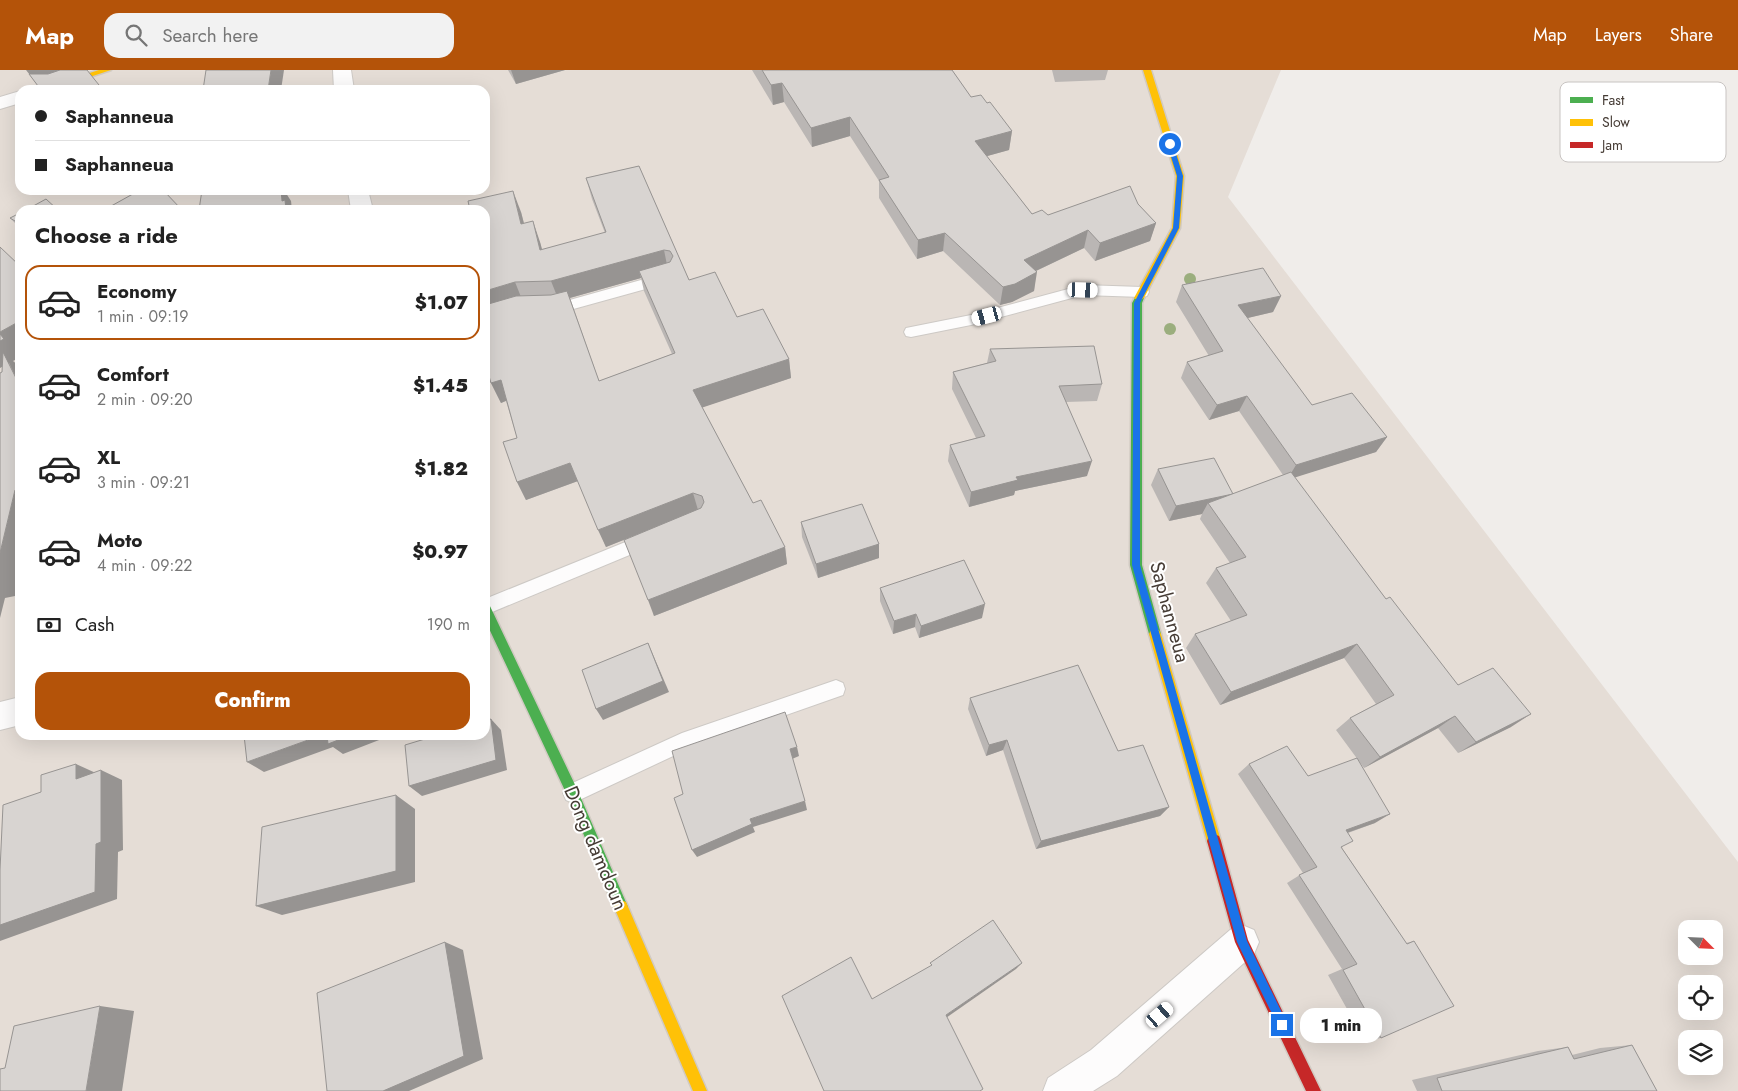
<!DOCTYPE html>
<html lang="en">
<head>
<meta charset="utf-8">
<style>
	:root { --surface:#fff; --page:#f2f2f2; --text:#222; --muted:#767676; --line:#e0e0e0; --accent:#b45309 }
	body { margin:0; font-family:Jost,sans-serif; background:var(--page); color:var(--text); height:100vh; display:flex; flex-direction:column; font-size:19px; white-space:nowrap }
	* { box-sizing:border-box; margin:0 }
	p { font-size:16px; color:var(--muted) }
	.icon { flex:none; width:28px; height:28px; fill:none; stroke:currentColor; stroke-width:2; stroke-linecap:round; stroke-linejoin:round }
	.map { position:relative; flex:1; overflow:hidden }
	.drawer { position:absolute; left:15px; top:135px; width:475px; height:535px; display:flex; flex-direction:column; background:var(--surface); border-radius:15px; box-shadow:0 5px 20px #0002 }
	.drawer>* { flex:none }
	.guide { position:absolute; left:15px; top:15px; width:475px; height:110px; border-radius:15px; box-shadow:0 5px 20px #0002; display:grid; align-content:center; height:110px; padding:0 20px; background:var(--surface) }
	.needle { width:32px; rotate:114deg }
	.fabs { position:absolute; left:1678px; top:850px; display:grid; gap:10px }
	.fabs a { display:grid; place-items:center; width:45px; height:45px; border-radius:10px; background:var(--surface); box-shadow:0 5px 20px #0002; font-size:25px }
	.end { position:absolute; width:22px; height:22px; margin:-11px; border:6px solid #1a73e8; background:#fff; box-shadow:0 0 0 2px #fff }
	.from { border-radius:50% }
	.bubble { position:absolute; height:35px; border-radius:15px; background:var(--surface); box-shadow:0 5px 20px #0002; font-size:16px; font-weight:800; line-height:35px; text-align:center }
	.car { position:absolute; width:15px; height:30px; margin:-15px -8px; border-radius:6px; box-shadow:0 0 4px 1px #0007; background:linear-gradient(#fff 24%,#345 0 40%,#fff 0 76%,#345 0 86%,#fff 0) }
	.guide b { display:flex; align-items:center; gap:18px; height:48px; font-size:19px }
	.guide b+b { border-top:1px solid var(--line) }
	.guide i { width:12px; height:12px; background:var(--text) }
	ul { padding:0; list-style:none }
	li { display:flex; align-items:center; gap:15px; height:75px; margin:0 10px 8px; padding:0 10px; border:2px solid transparent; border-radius:15px }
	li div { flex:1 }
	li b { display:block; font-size:19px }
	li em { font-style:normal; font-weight:800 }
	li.current { border-color:var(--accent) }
	li>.icon { width:45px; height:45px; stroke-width:1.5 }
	h2 { padding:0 20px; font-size:22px; line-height:60px }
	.pay { display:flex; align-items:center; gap:12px; height:55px; padding:0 20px; font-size:19px }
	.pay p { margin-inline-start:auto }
	.primary-button { display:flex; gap:10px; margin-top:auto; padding:10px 20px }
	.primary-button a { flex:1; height:58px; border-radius:15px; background:var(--accent); color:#fff; font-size:20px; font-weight:800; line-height:58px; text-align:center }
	header { display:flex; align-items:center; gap:30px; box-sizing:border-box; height:70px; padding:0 25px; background:var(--accent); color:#fff }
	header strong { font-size:24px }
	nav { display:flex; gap:28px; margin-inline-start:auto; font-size:18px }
	.search { width:350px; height:45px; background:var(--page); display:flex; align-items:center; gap:12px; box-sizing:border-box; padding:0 18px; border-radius:15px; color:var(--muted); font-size:19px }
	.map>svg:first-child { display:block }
	.residential { fill:#e5ddd6; fill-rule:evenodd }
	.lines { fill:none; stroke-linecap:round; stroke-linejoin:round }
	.lane-casing { stroke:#cdc9c5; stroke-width:2 }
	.street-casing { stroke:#cdc9c5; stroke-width:2 }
	.fast-casing { stroke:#d1cac2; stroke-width:3 }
	.slow-casing { stroke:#d1cac2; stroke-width:3 }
	.jam-casing { stroke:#d1cac2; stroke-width:3 }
	.lane { fill:#fdfcfc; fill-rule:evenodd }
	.street { fill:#fdfcfc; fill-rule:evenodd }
	.fast { fill:#4caf50; fill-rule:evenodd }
	.slow { fill:#ffc107; fill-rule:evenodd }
	.jam { fill:#c62828; fill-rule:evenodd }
	.tree { fill:#9bae7e }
	.wall { fill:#bab6b4; fill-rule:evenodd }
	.shaded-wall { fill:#979492 }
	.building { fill:#d8d4d1; stroke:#979492 }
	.route { fill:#1a73e8 }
	.labels { text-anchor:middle; stroke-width:4; stroke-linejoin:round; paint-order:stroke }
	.street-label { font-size:20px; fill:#463c35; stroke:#fff }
	.key { fill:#fff; stroke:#c8c4c2; stroke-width:1 }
	.key-label { font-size:14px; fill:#463c35 }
</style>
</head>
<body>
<header>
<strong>Map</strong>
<div class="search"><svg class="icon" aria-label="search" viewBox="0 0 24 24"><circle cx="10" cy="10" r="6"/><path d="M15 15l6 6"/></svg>Search here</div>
<nav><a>Map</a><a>Layers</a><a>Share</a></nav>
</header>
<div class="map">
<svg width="1738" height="1021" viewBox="0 0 1738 1021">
	<rect width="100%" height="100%" fill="#f0edea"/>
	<path class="residential" d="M0,0H1281L1228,127L1738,792V1021H0ZM20,20H485V120H20ZM20,140H485V665H20ZM1686,859H1714V886H1686ZM1686,914H1714V941H1686ZM1686,969H1714V996H1686Z"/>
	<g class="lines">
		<g class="lane-casing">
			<g id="lane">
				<path d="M666,203L671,204L673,208L671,212L559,243L544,242L542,238L544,234L559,233Z"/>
				<path d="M1083,215L1142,217L1147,218L1149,222L1147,226L1142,227L1083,225L971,255L911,267L906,266L904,262L906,258L971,245Z"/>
				<path d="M650,462L656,464L659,469L656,474L485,545V529Z"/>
				<path d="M836,610L843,613L845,619L843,625L686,680L573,733L566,730L563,723L566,716L682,663Z"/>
			</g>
		</g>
		<g class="street-casing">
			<g id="street">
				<path d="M333,0H351L354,20H334Z"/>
				<path d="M20,21V33L0,39V27Z"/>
				<path d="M348,120H368L373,140H351Z"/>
				<path d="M20,627V655L0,660V632Z"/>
				<path d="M1242,855L1254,860L1259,872L1254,884L1117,1006L1093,1021H1043L1048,1008L1091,980L1230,860Z"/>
			</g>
		</g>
		<g class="fast-casing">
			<g id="fast">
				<path d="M1139,225L1144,228L1142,233V495L1161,564L1159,568L1155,569L1151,568L1149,564L1130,495L1132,233L1136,226Z"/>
				<path d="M485,533L489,534L577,719L628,837L626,842L621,844L616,842L568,727L485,550Z"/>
			</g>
		</g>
		<g class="slow-casing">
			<g id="slow">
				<path d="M99,0H111L50,20H38Z"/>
				<path d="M1143,0H1151L1184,106L1180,158L1144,228L1139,231L1134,228L1172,158L1176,106Z"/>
				<path d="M1155,559L1159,560L1161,564L1221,771L1219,776L1214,778L1209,776L1207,771L1149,564L1151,560Z"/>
				<path d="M621,830L626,832L707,1021H693L614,837L616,832Z"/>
			</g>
		</g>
		<g class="jam-casing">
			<path id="jam" d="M1214,764L1219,766L1221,771L1248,870L1321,1021H1306L1235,872L1207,771L1209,766Z"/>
		</g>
		<use href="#lane" class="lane"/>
		<use href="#street" class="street"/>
		<use href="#fast" class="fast"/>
		<use href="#slow" class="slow"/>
		<use href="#jam" class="jam"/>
	</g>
	<g class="tree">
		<circle cx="1190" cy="209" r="6"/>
		<circle cx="1170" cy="259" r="6"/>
	</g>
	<g class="wall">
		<path d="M508,0H565L516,14Z"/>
		<path d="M752,0H952L971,27L987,33L1012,61L1009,80L987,86L1032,144L1048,145L1138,134L1156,153L1150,171L1095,191L1084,178L1036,201L1034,221L1012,232L1000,235L943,181L917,189L879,128V111L850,66L812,77L784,32L773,35Z"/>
		<path d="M1052,0H1108L1105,10L1055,12Z"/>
		<path d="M639,96L689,210L737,247L789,289L791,308L702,337L753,433L785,477L787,494L654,546L636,465L606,477L578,411L526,430L517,412V368L506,331L501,333L491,313L521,142L524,153L540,172L542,180L605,163L592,129L586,108ZM641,208L644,221L672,284L599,311L570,228Z"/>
		<path d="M20,143V158L10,148Z"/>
		<path d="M1182,215L1281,226L1273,242L1247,248L1312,335L1387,367L1376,382L1294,407L1386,529L1458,615L1511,657L1458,683L1438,658L1364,698L1336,660L1350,648L1376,634L1344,588L1220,635L1186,578L1195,564L1231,551L1206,513L1216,498L1230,493L1200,449L1202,444L1169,451L1151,415L1158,399L1233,424L1283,405L1239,341L1209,350L1181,308L1187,292L1209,286L1176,232Z"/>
		<path d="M990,279L1102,314L1097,331L1066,332L1087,406L1015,421L1014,425L969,437L948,391L950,375L976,368L952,319L953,302L987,293Z"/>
		<path d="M801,452L879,474V488L818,508L802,467Z"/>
		<path d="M880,518L982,548L919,568L915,557L893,564L880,531Z"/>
		<path d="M970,628L1118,681L1169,737L1160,746L1036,779L1003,680L986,686L968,639Z"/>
		<path d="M1249,694L1308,706L1375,753L1348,763L1342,778L1406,873L1414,871L1381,968L1365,971L1328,905L1342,899L1287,813L1303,803L1238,704Z"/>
		<path d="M1632,975L1657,1021H1417L1412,1010L1538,981L1568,977L1572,985L1600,978Z"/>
	</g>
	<g class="shaded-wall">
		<path d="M26,0H81L37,14Z"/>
		<path d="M271,0H284L281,20H268Z"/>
		<path d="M511,0H565L516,14Z"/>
		<path d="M782,13L784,32L773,35L771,15Z"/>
		<path d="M850,47V66L812,77L811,58Z"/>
		<path d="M1012,61L1009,80L973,90L975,71Z"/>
		<path d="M281,120H284L291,131L292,140H286L282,131Z"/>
		<path d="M513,121L521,142L529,174L521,154Z"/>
		<path d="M533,151L540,172L548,201L540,180Z"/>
		<path d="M1156,153L1150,171L1095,191L1100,173Z"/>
		<path d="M1088,160L1084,178L1021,208L1024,190Z"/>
		<path d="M945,163L943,181L917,189L918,170Z"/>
		<path d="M664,180L668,200L639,201L641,208L559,231L551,211Z"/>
		<path d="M1037,202L1034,221L1012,232L1000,235L1003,217Z"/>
		<path d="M515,212L523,232L485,244V221Z"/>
		<path d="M1281,226L1273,242L1231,252L1238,235Z"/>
		<path d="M20,251V278L17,279L20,283V287L13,291L20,297V316L9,293L0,298V262Z"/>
		<path d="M789,289L791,308L698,339L693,320Z"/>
		<path d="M501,310L510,329L501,333L491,313Z"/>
		<path d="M1247,326L1239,341L1209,350L1217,335Z"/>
		<path d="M1387,367L1376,382L1287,410L1296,395Z"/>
		<path d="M1092,391L1087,406L1015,421L1014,425L969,437L971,422L1016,407Z"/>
		<path d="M570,393L578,411L526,430L517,412Z"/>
		<path d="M20,419V502L15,526L5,528L0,548V483L15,420Z"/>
		<path d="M693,423L698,440L606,477L598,460Z"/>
		<path d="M1233,424L1208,433L1202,444L1169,451L1176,436Z"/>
		<path d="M879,474V488L818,508L816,494Z"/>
		<path d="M785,477L787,494L654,546L648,530Z"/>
		<path d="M985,534L982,548L919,568L921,556Z"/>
		<path d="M916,544L915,557L893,564L894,551Z"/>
		<path d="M648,573L669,622L603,650L596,639Z"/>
		<path d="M1357,574L1344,588L1220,635L1231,622Z"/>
		<path d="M1531,644L1511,657L1458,683L1476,672Z"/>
		<path d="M1455,646L1438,658L1364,698L1380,687Z"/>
		<path d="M491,649L501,660L507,700L422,726L409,716Z"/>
		<path d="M322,665H392L343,684L333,677L264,702L247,692Z"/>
		<path d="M1007,670L1003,680L986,686L989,675Z"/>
		<path d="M797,677L799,686L792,689L790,679Z"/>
		<path d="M76,694L98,704L76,709Z"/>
		<path d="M101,700L122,710L123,780L118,782L117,829L0,871V855L96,774Z"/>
		<path d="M396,725L415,739V812L282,845L256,836Z"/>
		<path d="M805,731L807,740L753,757L755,762L697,787L692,780L750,749Z"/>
		<path d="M1169,737L1160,746L1036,779L1041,771Z"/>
		<path d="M1390,744L1375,753L1332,768L1346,760Z"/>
		<path d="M445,872L463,880L483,989L409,1021H383Z"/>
		<path d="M1022,893L1016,899L943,950L946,945Z"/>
		<path d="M100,936L134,941L122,1021H86Z"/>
	</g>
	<g class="building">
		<path d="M60,0H87L103,20H41L29,4H48Z"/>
		<path d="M206,0H271L268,20H203Z"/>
		<path d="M762,0H952L971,27L981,25L987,33L990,32L1012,61L975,71L1032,144L1042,140L1048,145L1130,116L1138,134L1156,153L1100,173L1088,160L1024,190L1037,202L1015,214L1003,217L945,163L918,170L879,110L889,107L850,47L811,58L782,13L771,15Z"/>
		<path d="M639,96L689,210L715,202L737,247L763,239L789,289L693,320L753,433L761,430L785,477L648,530L624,470L701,438L704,432L702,426L693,423L598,460L570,393L517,412L503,372L517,368L501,310L491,313L485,292V235L516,226L551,225L567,221L599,311L675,283L639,201L670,192L673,186L670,181L664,180L551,211L515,212L485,221V140H470L468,131L513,121L521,154L533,151L540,180L606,162L586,108Z"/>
		<path d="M140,120H163L182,140H104Z"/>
		<path d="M202,120H251V121L254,120H281L282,131L285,130L286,140H199Z"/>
		<path d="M46,129L58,140H26Z"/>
		<path d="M20,143V154L10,148Z"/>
		<path d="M0,177L20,196V251L0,262Z"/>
		<path d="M1263,198L1281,226L1238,235L1312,335L1352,323L1387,367L1296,395L1247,326L1217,335L1187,292L1223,281L1182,215Z"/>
		<path d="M0,264L4,269L0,271Z"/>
		<path d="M1094,276L1102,314L1059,316L1092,391L1016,407L1018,410L971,422L950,375L985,366L953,302L996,291L990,279Z"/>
		<path d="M3,282L20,316V419L15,420L0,483V303L2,302Z"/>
		<path d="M1214,388L1233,424L1176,436L1158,399Z"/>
		<path d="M1291,402L1386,529L1390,527L1458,615L1493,598L1531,644L1476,672L1455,646L1380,687L1350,648L1394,625L1357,574L1231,622L1195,564L1247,545L1216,498L1246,487L1208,433Z"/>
		<path d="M862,434L879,474L816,494L801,452Z"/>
		<path d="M964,490L985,534L921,556L916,544L894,551L880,518Z"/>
		<path d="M648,573L663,611L596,639L582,600Z"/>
		<path d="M1078,595L1118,681L1143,675L1169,737L1041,771L1007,670L989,675L970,628Z"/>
		<path d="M785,642L797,677L790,679L805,731L750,749L752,754L692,780L674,728L683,724L672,681Z"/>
		<path d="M491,649L496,690L409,716L405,675L438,665H485V651Z"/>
		<path d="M244,665H322L247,692Z"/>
		<path d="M327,665H351L328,674Z"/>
		<path d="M1287,676L1308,706L1357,688L1390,744L1346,760L1353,771L1341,777L1407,874L1414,871L1454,936L1381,968L1343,900L1357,894L1299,805L1317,797L1249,694Z"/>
		<path d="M76,694V709L101,700V772L96,774L95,822L0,855V800L3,735L41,722V705Z"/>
		<path d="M396,725V801L256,836L262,757Z"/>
		<path d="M993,850L1022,893L946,945L983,1019L980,1021H824L782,926L851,887L872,929L932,895L930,893Z"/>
		<path d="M445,872L464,986L383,1021H327L317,923Z"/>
		<path d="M100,936L86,1021H0V999L5,998L14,956Z"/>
		<path d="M1632,975L1657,1021H1442L1437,1008L1568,977L1574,989Z"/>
	</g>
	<path class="route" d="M1170,72L1173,74L1183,106L1179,158L1140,233V495L1247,871L1288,955L1286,958L1282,960L1279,958L1237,872L1132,495L1134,233L1173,158L1177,106L1167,74Z"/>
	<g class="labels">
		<g class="street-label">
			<text transform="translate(1170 542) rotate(75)" y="7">Saphanneua</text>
			<text transform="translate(596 778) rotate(67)" y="7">Dong damdoun</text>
		</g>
	</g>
	<rect x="1560" y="12" width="166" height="80" rx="8" class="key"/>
	<rect x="1570" y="27" width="23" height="6" fill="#4caf50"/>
	<rect x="1570" y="49" width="23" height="7" fill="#ffc107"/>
	<rect x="1570" y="72" width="23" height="6" fill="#c62828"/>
	<g class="key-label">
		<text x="1602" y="35">Fast</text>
		<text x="1602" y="57">Slow</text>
		<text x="1602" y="80">Jam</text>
	</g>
</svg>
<div class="fabs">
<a><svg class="needle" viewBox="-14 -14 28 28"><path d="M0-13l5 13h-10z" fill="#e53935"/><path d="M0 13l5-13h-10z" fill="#767676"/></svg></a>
<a><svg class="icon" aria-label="locate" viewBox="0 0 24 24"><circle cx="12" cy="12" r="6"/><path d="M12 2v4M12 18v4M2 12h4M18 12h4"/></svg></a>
<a><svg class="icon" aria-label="layers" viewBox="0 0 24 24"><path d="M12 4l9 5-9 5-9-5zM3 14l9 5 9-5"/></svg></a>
</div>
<i class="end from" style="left:1170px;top:74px"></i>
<i class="end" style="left:1282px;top:955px"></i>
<div class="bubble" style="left:1300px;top:938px;width:82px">1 min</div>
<i class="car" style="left:1083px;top:220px;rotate:92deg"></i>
<i class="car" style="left:987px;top:246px;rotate:255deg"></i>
<i class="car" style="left:1160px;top:945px;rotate:49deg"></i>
<div class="guide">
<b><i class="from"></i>Saphanneua</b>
<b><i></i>Saphanneua</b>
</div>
<section class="drawer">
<h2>Choose a ride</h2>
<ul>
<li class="current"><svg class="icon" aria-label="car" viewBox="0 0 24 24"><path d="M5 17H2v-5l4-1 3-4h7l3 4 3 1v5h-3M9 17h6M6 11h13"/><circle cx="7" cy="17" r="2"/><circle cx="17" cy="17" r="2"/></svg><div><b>Economy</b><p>1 min · 09:19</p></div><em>$1.07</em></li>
<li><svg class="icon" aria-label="car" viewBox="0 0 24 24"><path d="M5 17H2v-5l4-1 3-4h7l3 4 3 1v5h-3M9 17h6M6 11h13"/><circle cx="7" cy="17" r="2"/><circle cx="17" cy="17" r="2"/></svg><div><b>Comfort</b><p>2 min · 09:20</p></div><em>$1.45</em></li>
<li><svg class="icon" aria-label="car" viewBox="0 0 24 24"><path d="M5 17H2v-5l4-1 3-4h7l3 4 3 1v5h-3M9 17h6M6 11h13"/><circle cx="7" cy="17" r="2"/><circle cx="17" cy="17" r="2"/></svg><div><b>XL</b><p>3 min · 09:21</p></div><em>$1.82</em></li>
<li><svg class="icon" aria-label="car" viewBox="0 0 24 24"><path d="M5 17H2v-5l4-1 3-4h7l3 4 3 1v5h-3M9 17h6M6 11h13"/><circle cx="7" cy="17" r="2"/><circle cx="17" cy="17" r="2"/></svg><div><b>Moto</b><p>4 min · 09:22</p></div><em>$0.97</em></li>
</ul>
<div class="pay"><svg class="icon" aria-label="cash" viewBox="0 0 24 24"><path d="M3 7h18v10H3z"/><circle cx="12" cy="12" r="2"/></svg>Cash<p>190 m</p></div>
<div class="primary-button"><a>Confirm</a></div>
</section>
</div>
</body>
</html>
